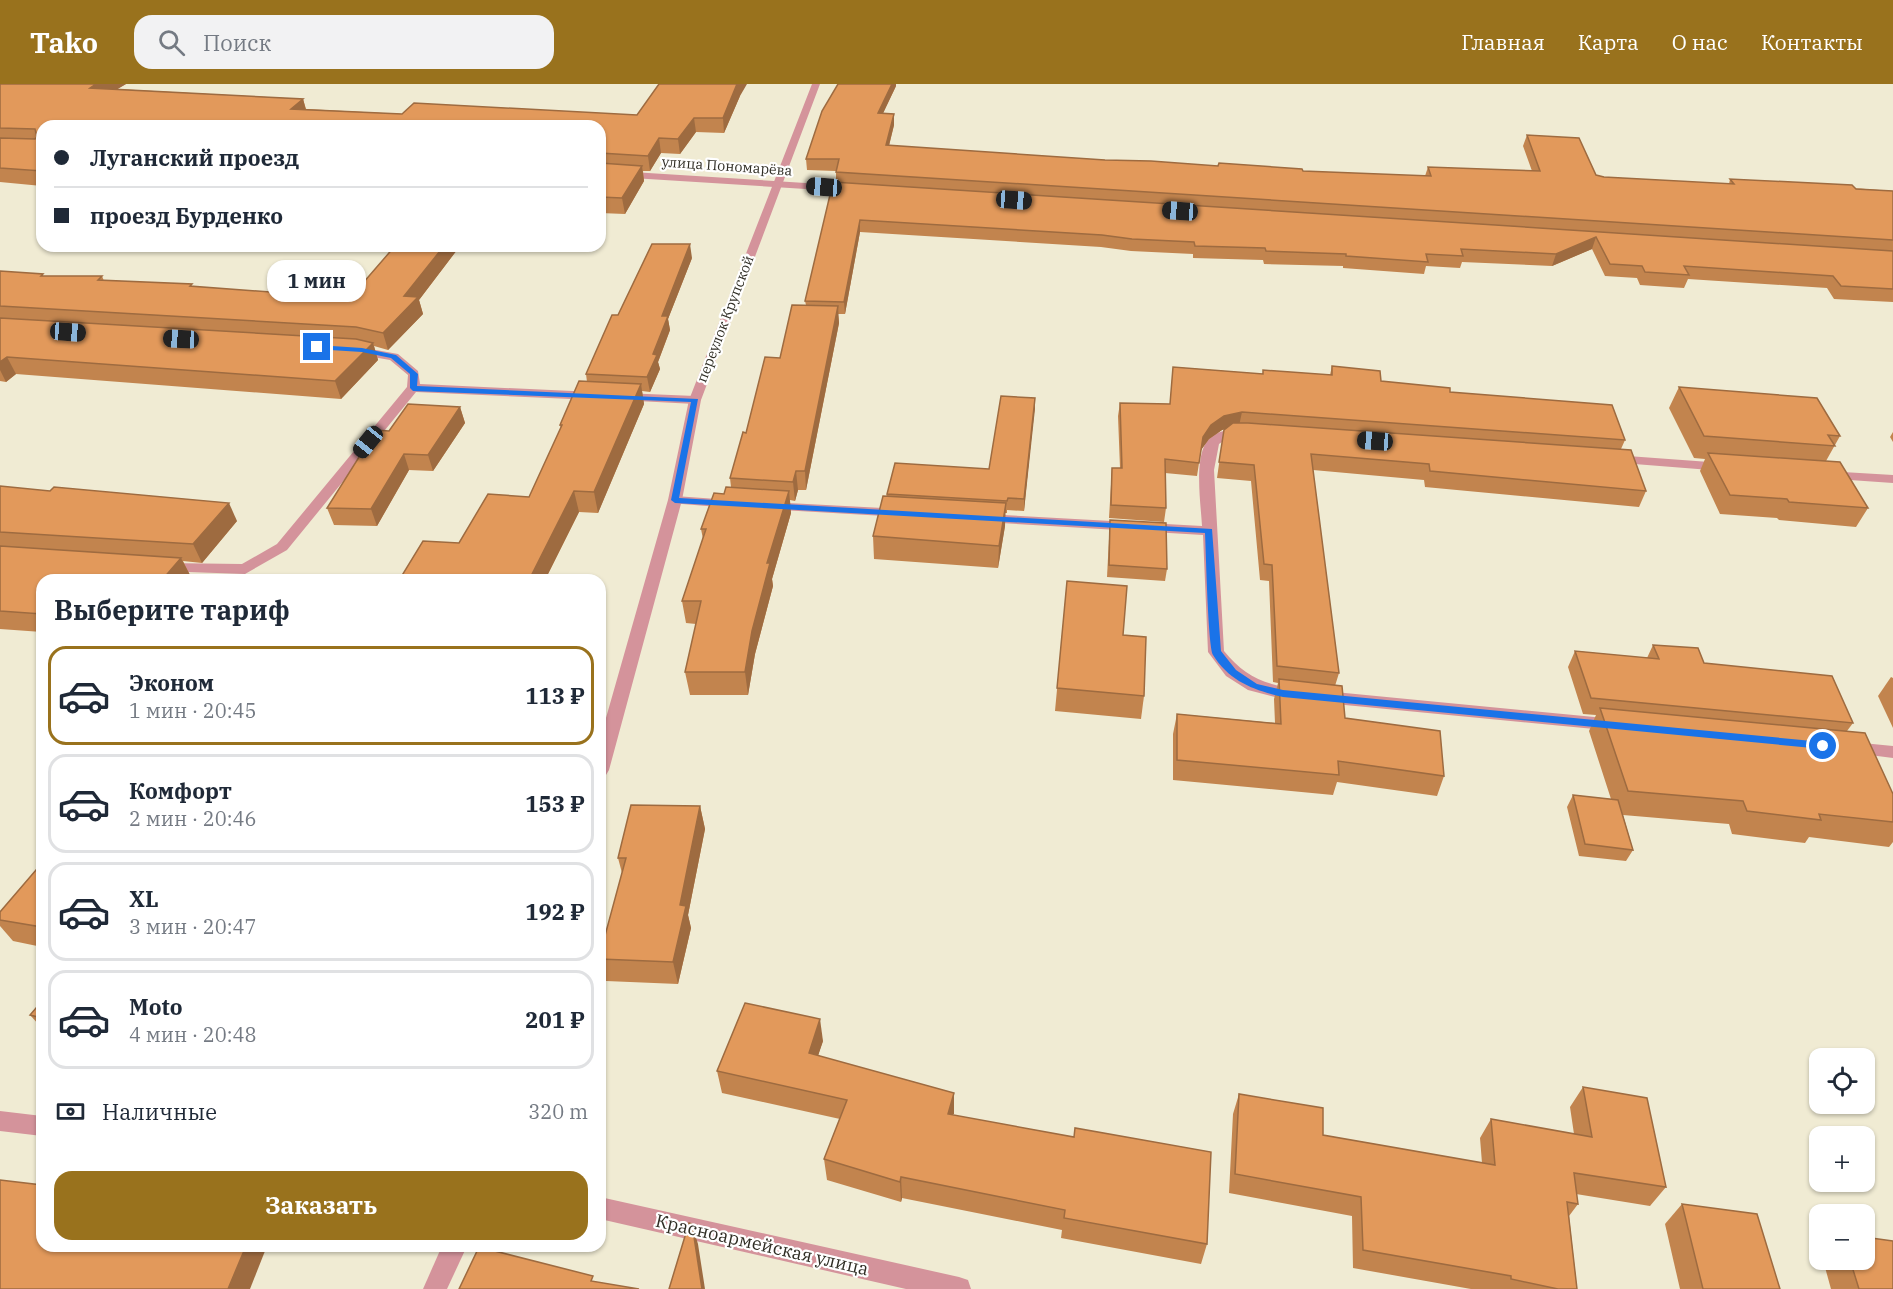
<!DOCTYPE html>
<html lang="ru">
<head>
<meta charset="utf-8">
<style>
	:root { --surface:#fff; --page:#f2f2f3; --text:#1f2937; --muted:#747a83; --line:#e0e1e3; --accent:#99721d }
	body { margin:0; font-family:"IBM Plex Serif",serif; background:var(--page); color:var(--text); height:100vh; display:flex; flex-direction:column; font-size:22px; white-space:nowrap }
	* { box-sizing:border-box; margin:0 }
	p { font-size:20px; color:var(--muted) }
	.icon { flex:none; width:33px; height:33px; fill:none; stroke:currentColor; stroke-width:2; stroke-linecap:round; stroke-linejoin:round }
	.map { position:relative; flex:1; overflow:hidden }
	.drawer { position:absolute; left:36px; top:490px; width:570px; height:678px; display:flex; flex-direction:column; background:var(--surface); border-radius:18px; box-shadow:0 2px 4px #0004 }
	.drawer>* { flex:none }
	.guide { position:absolute; left:36px; top:36px; width:570px; height:132px; border-radius:18px; box-shadow:0 2px 4px #0004; display:grid; align-content:center; height:132px; padding:0 18px; background:var(--surface) }
	.controls { position:absolute; left:1809px; top:964px; display:grid; gap:12px }
	.controls a { display:grid; place-items:center; width:66px; height:66px; border-radius:12px; background:var(--surface); box-shadow:0 2px 4px #0004; font-size:30px }
	.end { position:absolute; width:27px; height:27px; margin:-14px; border:8px solid #1a73e8; background:#fff; box-shadow:0 0 0 3px #fff }
	.from { border-radius:50% }
	.bubble { position:absolute; height:42px; border-radius:18px; background:var(--surface); box-shadow:0 2px 4px #0004; font-size:20px; font-weight:700; line-height:42px; text-align:center }
	.car { position:absolute; width:18px; height:36px; margin:-18px -9px; border-radius:8px; box-shadow:0 0 4px 2px #0007; background:linear-gradient(#222 24%,#8ab4d8 0 40%,#222 0 76%,#8ab4d8 0 86%,#222 0) }
	.guide b { display:flex; align-items:center; gap:21px; height:57px; font-size:22px }
	.guide b+b { border-top:2px solid var(--line) }
	.guide i { width:15px; height:15px; background:var(--text) }
	ul { padding:0; list-style:none }
	li { display:flex; align-items:center; gap:18px; height:99px; margin:0 12px 9px; padding:0 6px; border:3px solid var(--line); border-radius:18px }
	li div { flex:1 }
	li b { display:block; font-size:22px }
	li em { font-style:normal; font-weight:700 }
	li.selected { border-color:var(--accent) }
	li>.icon { width:54px; height:54px; stroke-width:1.5 }
	h2 { padding:0 18px; font-size:27px; line-height:72px }
	.pay { display:flex; align-items:center; gap:15px; height:66px; padding:0 18px; font-size:22px }
	.pay p { margin-inline-start:auto }
	.primary-button { display:flex; gap:12px; margin-top:auto; padding:12px 18px }
	.primary-button a { flex:1; height:69px; border-radius:18px; background:var(--accent); color:#fff; font-size:24px; font-weight:700; line-height:69px; text-align:center }
	header { display:flex; align-items:center; gap:36px; box-sizing:border-box; height:84px; padding:0 30px; background:var(--accent); color:#fff }
	header strong { font-size:28px }
	nav { display:flex; gap:33px; margin-inline-start:auto; font-size:21px }
	.search { width:420px; height:54px; background:var(--page); display:flex; align-items:center; gap:15px; box-sizing:border-box; padding:0 21px; border-radius:18px; color:var(--muted); font-size:22px }
	.map>svg:first-child { display:block }
	.lines { fill:none; stroke-linecap:round; stroke-linejoin:round }
	.minor { fill:#d4939b; fill-rule:evenodd }
	.tertiary { fill:#d4939b; fill-rule:evenodd }
	.wall { fill:#c2844e }
	.shaded-wall { fill:#9e6b40 }
	.building { fill:#e2995b; stroke:#9e6b40; stroke-width:1.5 }
	.route { fill:#1a73e8 }
	.labels { text-anchor:middle; stroke-width:4.5; stroke-linejoin:round; paint-order:stroke }
	.far-street-label { font-size:14px; fill:#2f2d24; stroke:#fff }
	.near-street-label { font-size:18px; fill:#2f2d24; stroke:#fff }
</style>
</head>
<body>
<header>
<strong>Tako</strong>
<div class="search"><svg class="icon" aria-label="search" viewBox="0 0 24 24"><circle cx="10" cy="10" r="6"/><path d="M15 15l6 6"/></svg>Поиск</div>
<nav><a>Главная</a><a>Карта</a><a>О нас</a><a>Контакты</a></nav>
</header>
<div class="map">
<svg width="1893" height="1205" viewBox="0 0 1893 1205">
	<rect width="100%" height="100%" fill="#f0ebd3"/>
	<g class="lines">
		<g class="minor">
			<path d="M600,86L853,102L858,105L853,108L600,92Z"/>
			<path d="M354,262L398,270L418,287L420,300L594,308L600,312L594,316L416,308L287,466L245,490L160,487L158,484L160,481L165,479L242,480L277,460L407,303L408,291L390,276L350,269L348,266Z"/>
			<path d="M623,309L695,312L701,316L695,320L618,316V310Z"/>
			<path d="M1244,344L1249,345V351L1228,354L1219,360L1214,386L1224,567C1241,588 1257,597 1283,603L1615,635L1621,637L1623,641L1621,645L1615,647L1283,615L1248,606L1226,592L1208,568L1203,451L984,438L977,434L984,430L1202,442C1201,420 1192,366 1212,352C1221,346 1234,345 1244,344Z"/>
			<path d="M1614,371L1723,379L1730,383L1723,387L1609,378V372Z"/>
			<path d="M1826,387L1893,391V399L1821,394L1819,391Z"/>
			<path d="M675,412L731,416L738,420L731,424L670,419L668,416Z"/>
			<path d="M769,418L902,425L909,429L902,433L764,425L762,422Z"/>
			<path d="M1852,658L1893,662V674L1846,668L1843,664L1846,660Z"/>
			<path d="M0,1027L42,1032V1052L0,1047Z"/>
			<path d="M600,1113L959,1193L968,1196L971,1205H906L600,1135Z"/>
		</g>
		<g class="tertiary">
			<path d="M812,0H820L701,316L682,416L609,686L606,691L600,692V655L668,416L689,316Z"/>
			<path d="M442,1162H467L447,1205H423Z"/>
		</g>
	</g>
	<g class="wall">
		<path d="M0,0H126L117,5L303,15L306,25L402,30L637,31L740,12L724,49L696,48L680,70L661,69L650,87H643L644,97L625,130L600,129V42H42V102L0,98Z"/>
		<path d="M838,0H896V2L883,29L894,30V41L889,62L1105,76L1303,87L1425,92L1428,83L1532,87L1523,62L1527,51L1596,91L1604,93L1729,100L1730,95L1893,107V218L1834,215L1827,204L1688,195L1684,204L1640,201L1637,194L1605,192L1592,165L1552,182L1462,178L1460,184L1426,182L1424,190L1343,184V182L1264,180L1263,176L1193,174V170L1131,167L1101,163L860,148L845,230H838L839,239L806,406H798L795,417L790,416L791,429L772,495L773,502L755,570L748,611H690L685,588L696,540L686,539L682,517L703,455L701,445L724,410L731,403L730,394L746,349L806,221L805,217L836,98V87L807,86L806,75Z"/>
		<path d="M395,162H460L419,216L423,230L388,266L374,262L378,276L341,315L16,290L6,298L0,297V187L44,192H102L104,197L350,214Z"/>
		<path d="M692,174L668,235L670,246L658,278L660,285L650,308L642,307L644,320L598,429L579,428L545,496H402L401,493L459,459L529,413L561,345L560,341L587,298L586,290L618,231Z"/>
		<path d="M1332,282L1381,297L1450,308L1625,356L1621,365L1646,407L1639,423L1425,403L1424,396L1313,386L1339,589L1335,602L1345,634L1444,692L1437,712L1337,698L1333,711L1173,696V650L1177,630L1275,639L1274,615L1278,599L1273,598L1269,497L1260,496L1251,397L1217,394L1224,345L1222,346L1209,355L1201,366L1197,392L1165,389L1166,424L1164,438L1109,434L1112,384H1120L1118,332L1120,319L1170,320L1173,283L1263,290V286L1330,291Z"/>
		<path d="M1679,303L1840,352L1826,377L1868,424L1856,443L1779,436L1777,434L1720,430L1700,387L1705,375L1694,374L1669,324Z"/>
		<path d="M1035,314L1024,427L1007,426V429H1005V442L998,484L874,475L873,452L887,410L989,385Z"/>
		<path d="M460,323L465,339L433,387L409,386L377,442L334,441L327,424L389,347Z"/>
		<path d="M1893,348V358L1890,353Z"/>
		<path d="M0,402L237,437L202,479L183,477L191,493L42,496V548L0,545Z"/>
		<path d="M1110,436L1167,485L1165,497L1107,493Z"/>
		<path d="M1067,497L1123,551L1144,612L1141,635L1055,627Z"/>
		<path d="M1653,561L1704,579L1853,639L1847,647L1893,710V758L1889,763L1809,753L1805,759L1732,750L1729,740L1623,731L1633,766L1626,777L1579,772L1567,723L1573,711L1611,715L1589,647L1596,631L1583,630L1568,583L1575,567L1647,574Z"/>
		<path d="M1891,593L1893,594V644L1878,612Z"/>
		<path d="M700,722L705,745L688,831L691,844L678,900L606,897L600,879V870L622,789L618,774Z"/>
		<path d="M42,779V863L13,857L0,842V828Z"/>
		<path d="M42,917V943L40,942L30,931Z"/>
		<path d="M823,957L818,971L954,1031L1207,1160L1201,1180L1061,1154L1062,1146L902,1114L901,1118L827,1096L824,1075L840,1035L722,1009L717,987Z"/>
		<path d="M1583,1003L1666,1103L1650,1122L1576,1110L1578,1120L1569,1132L1577,1205H1471L1353,1184L1352,1132L1229,1109L1233,1030L1239,1010L1323,1051L1482,1079L1480,1054L1491,1035L1574,1050L1570,1023Z"/>
		<path d="M1682,1120L1780,1205H1680L1665,1140Z"/>
		<path d="M1823,1176H1864L1893,1205H1831Z"/>
	</g>
	<g class="shaded-wall">
		<path d="M96,0H126L96,18L90,4Z"/>
		<path d="M737,0H747L740,12L724,49L723,34Z"/>
		<path d="M892,0H896V2L878,40V29Z"/>
		<path d="M303,15L307,30L291,25Z"/>
		<path d="M894,30V41L886,73V61Z"/>
		<path d="M694,34L696,48L680,70L678,55Z"/>
		<path d="M659,54L661,69L650,87L648,72Z"/>
		<path d="M642,82L644,97L625,130L622,114Z"/>
		<path d="M860,136V148L845,230L844,218Z"/>
		<path d="M1596,153L1592,165L1552,182L1556,170Z"/>
		<path d="M690,160L692,174L668,235L670,246L658,278L660,285L650,308L647,293L662,232Z"/>
		<path d="M444,162H460L419,216L423,230L388,266L383,249L404,212Z"/>
		<path d="M838,222L839,239L806,406L805,387Z"/>
		<path d="M373,259L378,276L341,315L335,297Z"/>
		<path d="M7,273L16,290L6,298L0,286V278Z"/>
		<path d="M641,300L644,320L598,429L594,408Z"/>
		<path d="M1035,314V325L1024,427V415Z"/>
		<path d="M460,323L465,339L433,387L428,371Z"/>
		<path d="M1242,328L1239,342L1222,346L1209,355L1201,366L1197,392L1203,353L1211,341L1224,332Z"/>
		<path d="M404,370L409,386L377,442L371,425Z"/>
		<path d="M796,387L798,406L795,417L793,398Z"/>
		<path d="M574,407L579,428L545,496H529Z"/>
		<path d="M789,407L791,429L772,495L773,502L755,570L748,611L745,588L752,547L767,479Z"/>
		<path d="M229,419L237,437L202,479L193,460Z"/>
		<path d="M1006,419L1005,442L998,484L999,462Z"/>
		<path d="M181,474L191,493L188,496H162Z"/>
		<path d="M700,722L705,745L688,831L691,844L678,900L673,878L680,821Z"/>
		<path d="M820,935L823,957L812,990L809,969Z"/>
		<path d="M954,1009V1030H948Z"/>
		<path d="M901,1093L902,1114L901,1118L900,1098Z"/>
		<path d="M692,1140L698,1160L705,1205H702Z"/>
		<path d="M246,1162H267L250,1205H228Z"/>
	</g>
	<g class="building">
		<path d="M0,0H96L90,4L303,15L291,25L402,30L414,19L637,31L659,0H737L723,34H694L678,55L659,54L648,72L600,69V42H42V87L0,84V54L35,55L37,53L35,45L0,44Z"/>
		<path d="M838,0H892L878,29L894,30L886,61L1105,76L1151,77L1218,82L1219,79L1302,85L1303,87L1431,92L1428,83L1540,87L1527,51L1579,54L1596,91L1604,93L1734,100L1730,95L1852,101L1856,105L1893,107V156L836,88L839,75H806L822,27Z"/>
		<path d="M600,79L642,82L622,114L600,113Z"/>
		<path d="M833,98L1893,167V205L1841,202L1833,192L1684,182L1689,191L1645,188L1642,182L1610,180L1596,153L1556,170L1461,165L1463,172L1426,170L1428,178L1346,172V170L1266,167L1265,164L1195,162L1194,158L1132,155L1102,151L860,136L844,218L805,217Z"/>
		<path d="M652,160H690L662,232H668L653,270L657,271L647,293L586,290L612,231H618Z"/>
		<path d="M395,162H444L404,212L418,213L383,249L356,243L0,222V187L43,190L41,192H102L98,196L192,200L190,202L350,214Z"/>
		<path d="M792,221L838,222L805,387H796L793,398L730,394L743,348L746,349L765,273L780,274Z"/>
		<path d="M0,234L356,255L373,259L335,297L7,273L0,278Z"/>
		<path d="M1332,282L1380,287L1381,297L1450,304V308L1612,321L1625,356L1242,328L1224,332L1211,341L1203,353L1199,379L1165,375L1166,424L1111,421L1112,384H1122L1120,319L1170,320L1173,283L1263,290V286L1332,291Z"/>
		<path d="M579,297L641,300L594,408L574,407L529,496H454L401,493L423,457L459,459L488,410L529,413L562,341H560Z"/>
		<path d="M1679,303L1817,314L1840,352L1828,351L1835,362L1704,352Z"/>
		<path d="M1001,312L1035,314L1024,415L1008,414L1007,417L887,410L895,379L989,385Z"/>
		<path d="M408,320L460,323L428,371L404,370L371,425L327,424L376,346L389,347Z"/>
		<path d="M1233,339H1248L1631,366L1646,407L1430,387L1429,380L1311,370L1339,589L1277,582L1272,481L1264,480L1254,381L1219,378L1224,346Z"/>
		<path d="M1708,369L1840,378L1868,424L1789,418L1787,415L1730,411Z"/>
		<path d="M0,402L50,407L54,403L229,419L193,460L0,448Z"/>
		<path d="M726,403L789,407L767,479H770L752,547L745,588H685L701,517H682L706,445H701L714,409L724,410Z"/>
		<path d="M883,412L1006,419L999,462L873,452Z"/>
		<path d="M1110,436L1166,439L1167,485L1109,481Z"/>
		<path d="M0,462L181,474L162,496H42V530L0,527Z"/>
		<path d="M1067,497L1127,502L1123,551L1146,553L1144,612L1057,604Z"/>
		<path d="M1653,561L1698,564L1704,579L1832,592L1853,639L1591,614L1575,567L1659,575Z"/>
		<path d="M1279,595L1342,602L1345,634L1440,647L1444,692L1338,677L1339,691L1177,676V630L1281,640Z"/>
		<path d="M1600,624L1865,649L1893,710V738L1819,730L1821,736L1747,727L1743,717L1628,707Z"/>
		<path d="M1573,711L1618,716L1633,766L1585,760Z"/>
		<path d="M631,721L700,722L680,821L686,822L673,878L600,875V870L626,774H618Z"/>
		<path d="M42,779V843L0,836V828Z"/>
		<path d="M42,917V934L30,931Z"/>
		<path d="M745,919L820,935L809,969L954,1009L948,1030L1074,1053L1075,1044L1211,1068L1207,1160L1064,1134L1065,1126L901,1093L900,1098L824,1075L847,1016L717,987Z"/>
		<path d="M1583,1003L1647,1014L1666,1103L1574,1089L1578,1120L1567,1118L1577,1205H1558L1511,1195V1192L1363,1166L1361,1113L1235,1090L1239,1010L1323,1024V1051L1495,1081L1491,1035L1592,1053Z"/>
		<path d="M0,1096L42,1101V1162H246L228,1205H0Z"/>
		<path d="M1682,1120L1757,1130L1780,1205H1703Z"/>
		<path d="M689,1139L692,1140L702,1205H669Z"/>
		<path d="M1864,1153L1893,1157V1205H1859L1850,1176H1864Z"/>
		<path d="M479,1163L593,1192L591,1197L639,1205H459Z"/>
	</g>
	<path class="route" d="M317,261L362,264L396,271L418,290L417,302L698,315L679,414L1212,445L1221,567L1236,586L1257,600L1283,606L1823,658L1828,662L1823,665L1283,613C1254,606 1230,598 1213,571C1208,561 1206,468 1205,449L675,419L671,416L691,318L413,307L410,304V290L391,274L362,268L314,265Z"/>
	<g class="labels">
		<g class="far-street-label">
			<text transform="translate(727 82) rotate(4)" y="5">улица Пономарёва</text>
			<text transform="translate(725 235) rotate(-69)" y="5">переулок Крупской</text>
		</g>
		<g class="near-street-label">
			<text transform="translate(762 1161) rotate(13)" y="6">Красноармейская улица</text>
		</g>
	</g>
</svg>
<div class="controls">
<a><svg class="icon" aria-label="locate" viewBox="0 0 24 24"><circle cx="12" cy="12" r="6"/><path d="M12 2v4M12 18v4M2 12h4M18 12h4"/></svg></a>
<a>+</a>
<a>−</a>
</div>
<i class="end from" style="left:1823px;top:662px"></i>
<i class="end" style="left:317px;top:263px"></i>
<div class="bubble" style="left:267px;top:176px;width:99px">1 мин</div>
<i class="car" style="left:824px;top:103px;rotate:274deg"></i>
<i class="car" style="left:1014px;top:116px;rotate:94deg"></i>
<i class="car" style="left:1180px;top:127px;rotate:274deg"></i>
<i class="car" style="left:68px;top:248px;rotate:94deg"></i>
<i class="car" style="left:181px;top:255px;rotate:273deg"></i>
<i class="car" style="left:1375px;top:357px;rotate:274deg"></i>
<i class="car" style="left:368px;top:358px;rotate:219deg"></i>
<div class="guide">
<b><i class="from"></i>Луганский проезд</b>
<b><i></i>проезд Бурденко</b>
</div>
<section class="drawer">
<h2>Выберите тариф</h2>
<ul>
<li class="selected"><svg class="icon" aria-label="car" viewBox="0 0 24 24"><path d="M5 17H2v-5l4-1 3-4h7l3 4 3 1v5h-3M9 17h6M6 11h13"/><circle cx="7" cy="17" r="2"/><circle cx="17" cy="17" r="2"/></svg><div><b>Эконом</b><p>1 мин · 20:45</p></div><em>113 ₽</em></li>
<li><svg class="icon" aria-label="car" viewBox="0 0 24 24"><path d="M5 17H2v-5l4-1 3-4h7l3 4 3 1v5h-3M9 17h6M6 11h13"/><circle cx="7" cy="17" r="2"/><circle cx="17" cy="17" r="2"/></svg><div><b>Комфорт</b><p>2 мин · 20:46</p></div><em>153 ₽</em></li>
<li><svg class="icon" aria-label="car" viewBox="0 0 24 24"><path d="M5 17H2v-5l4-1 3-4h7l3 4 3 1v5h-3M9 17h6M6 11h13"/><circle cx="7" cy="17" r="2"/><circle cx="17" cy="17" r="2"/></svg><div><b>XL</b><p>3 мин · 20:47</p></div><em>192 ₽</em></li>
<li><svg class="icon" aria-label="car" viewBox="0 0 24 24"><path d="M5 17H2v-5l4-1 3-4h7l3 4 3 1v5h-3M9 17h6M6 11h13"/><circle cx="7" cy="17" r="2"/><circle cx="17" cy="17" r="2"/></svg><div><b>Moto</b><p>4 мин · 20:48</p></div><em>201 ₽</em></li>
</ul>
<div class="pay"><svg class="icon" aria-label="cash" viewBox="0 0 24 24"><path d="M3 7h18v10H3z"/><circle cx="12" cy="12" r="2"/></svg>Наличные<p>320 m</p></div>
<div class="primary-button"><a>Заказать</a></div>
</section>
</div>
</body>
</html>
